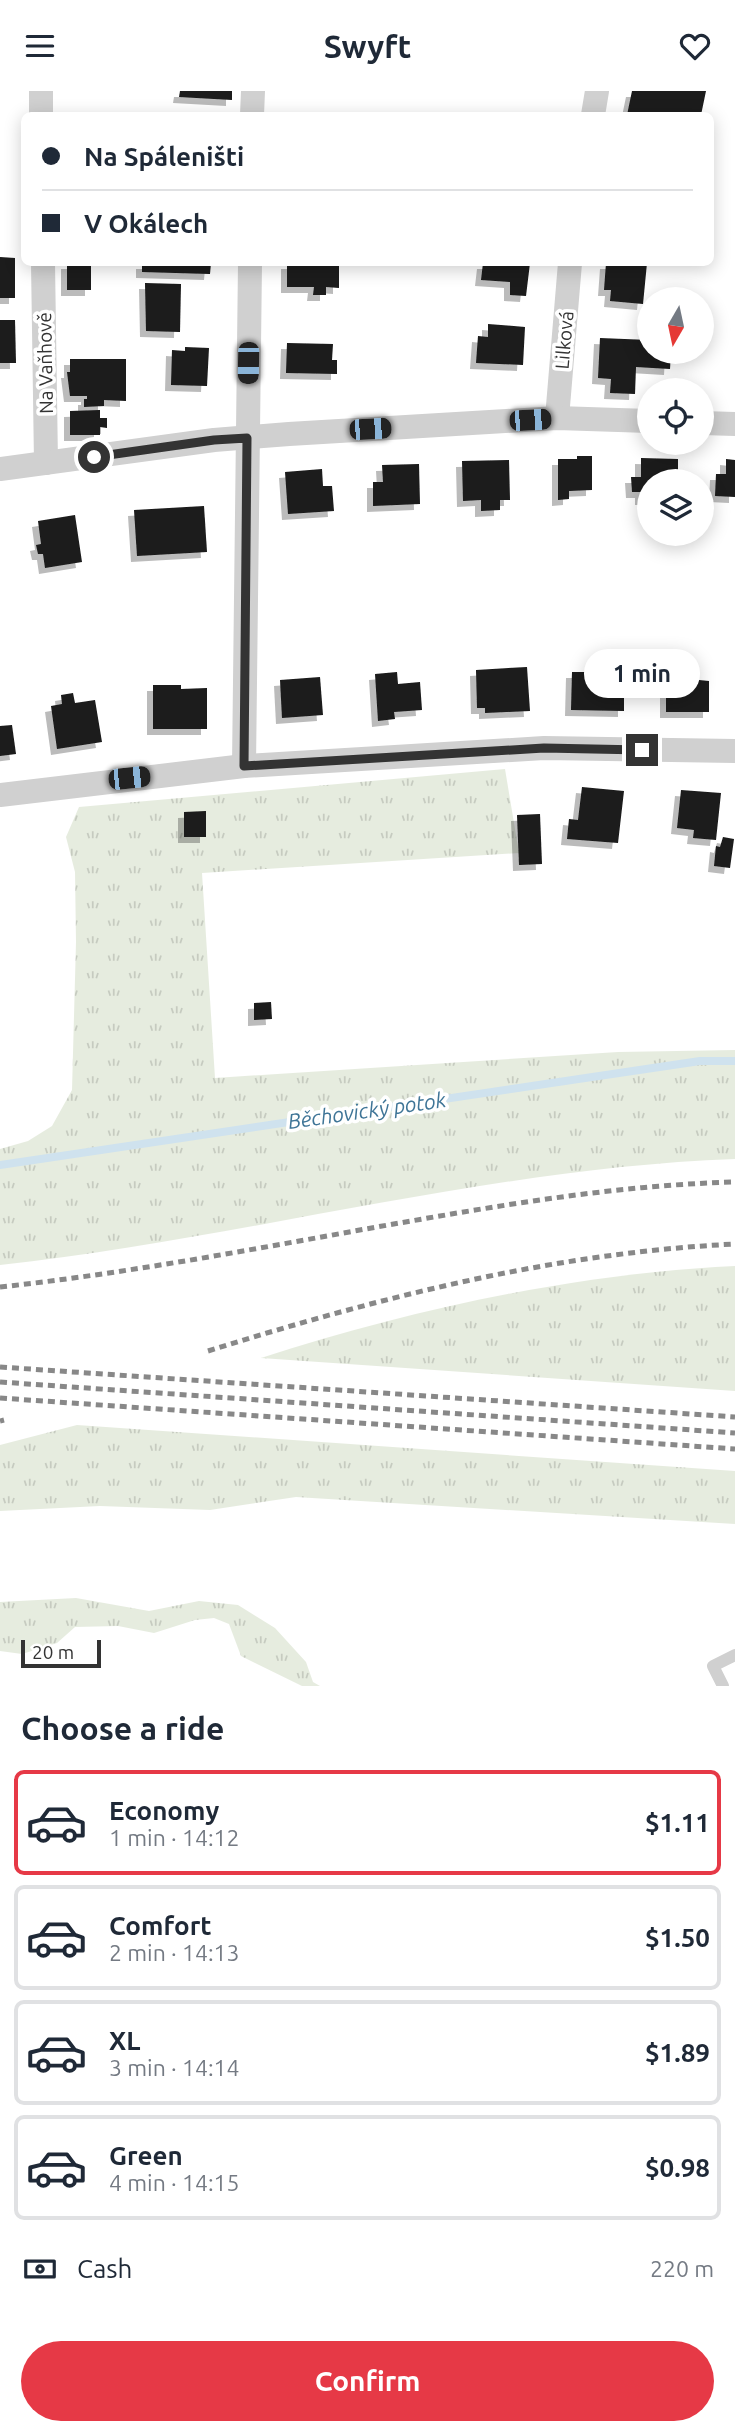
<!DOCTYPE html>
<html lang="en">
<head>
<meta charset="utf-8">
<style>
	:root { --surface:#fff; --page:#f2f2f3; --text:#1f2937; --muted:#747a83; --line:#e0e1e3; --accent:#e63946 }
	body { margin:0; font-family:Ubuntu,sans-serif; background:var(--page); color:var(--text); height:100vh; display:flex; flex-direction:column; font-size:26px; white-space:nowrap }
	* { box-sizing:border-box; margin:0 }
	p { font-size:23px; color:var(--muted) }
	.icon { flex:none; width:38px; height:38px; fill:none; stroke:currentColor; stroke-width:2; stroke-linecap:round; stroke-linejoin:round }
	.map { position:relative; height:1595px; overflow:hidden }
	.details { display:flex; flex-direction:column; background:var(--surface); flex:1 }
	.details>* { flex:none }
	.top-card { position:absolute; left:21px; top:21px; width:693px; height:154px; border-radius:10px; box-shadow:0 4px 18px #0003; display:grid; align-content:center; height:154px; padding:0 21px; background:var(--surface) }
	.needle { width:46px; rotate:189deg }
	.controls { position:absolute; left:637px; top:196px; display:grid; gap:14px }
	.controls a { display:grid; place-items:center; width:77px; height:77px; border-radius:50%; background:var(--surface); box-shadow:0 4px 18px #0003; font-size:35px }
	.scale { position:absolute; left:21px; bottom:18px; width:80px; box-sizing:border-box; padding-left:7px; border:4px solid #333; border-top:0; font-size:19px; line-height:24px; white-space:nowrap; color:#333; -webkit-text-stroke:5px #fff; paint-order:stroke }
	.end { position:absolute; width:32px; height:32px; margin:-16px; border:9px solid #333; background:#fff; box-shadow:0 0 0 4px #fff }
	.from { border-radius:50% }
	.bubble { position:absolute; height:49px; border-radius:24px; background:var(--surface); box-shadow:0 4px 18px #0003; font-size:23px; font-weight:700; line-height:49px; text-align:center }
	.car { position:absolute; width:21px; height:42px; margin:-21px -10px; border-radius:9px; box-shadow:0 0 5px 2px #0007; background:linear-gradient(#222 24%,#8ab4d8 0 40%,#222 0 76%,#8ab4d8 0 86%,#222 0) }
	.top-card b { display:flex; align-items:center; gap:24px; height:66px; font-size:26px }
	.top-card b+b { border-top:2px solid var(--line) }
	.top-card i { width:18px; height:18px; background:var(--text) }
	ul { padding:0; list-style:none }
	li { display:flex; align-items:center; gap:21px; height:105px; margin:0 14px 10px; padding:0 7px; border:4px solid var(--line); border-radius:10px }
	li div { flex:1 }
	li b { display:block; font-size:26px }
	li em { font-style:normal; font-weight:700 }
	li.active { border-color:var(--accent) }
	li>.icon { width:63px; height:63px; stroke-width:1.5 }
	h2 { padding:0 21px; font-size:32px; line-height:84px }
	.pay { display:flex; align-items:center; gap:18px; height:77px; padding:0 21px; font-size:26px }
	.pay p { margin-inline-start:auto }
	.cta { display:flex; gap:14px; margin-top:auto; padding:14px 21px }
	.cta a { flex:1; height:80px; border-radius:42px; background:var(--accent); color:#fff; font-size:28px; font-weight:700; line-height:80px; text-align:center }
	header { display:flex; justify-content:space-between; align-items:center; height:91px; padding:0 21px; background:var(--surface); font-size:32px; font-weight:700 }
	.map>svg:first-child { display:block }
	.grass { fill:url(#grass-tufts) }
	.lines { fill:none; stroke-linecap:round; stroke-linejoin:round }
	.stream { stroke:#cfe2ee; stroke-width:8 }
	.building { fill:#1a1a1a; filter:url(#shadow) }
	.service { stroke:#d0d0d0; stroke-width:12 }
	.minor { stroke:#d0d0d0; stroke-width:24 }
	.rail { stroke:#888; stroke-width:5; stroke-dasharray:7 5; stroke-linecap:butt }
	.route { stroke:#333; stroke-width:9 }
	.labels { text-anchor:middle; stroke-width:7; stroke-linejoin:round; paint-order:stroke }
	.street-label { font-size:19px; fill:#333; stroke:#fff }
	.water-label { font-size:21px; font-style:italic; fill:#3f7597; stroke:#fff }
</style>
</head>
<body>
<header><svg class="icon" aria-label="menu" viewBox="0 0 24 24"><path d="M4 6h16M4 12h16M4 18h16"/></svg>Swyft<svg class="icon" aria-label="heart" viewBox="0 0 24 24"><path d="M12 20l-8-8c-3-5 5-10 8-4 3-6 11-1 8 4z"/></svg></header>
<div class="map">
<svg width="735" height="1595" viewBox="0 0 735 1595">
	<defs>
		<pattern id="grass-tufts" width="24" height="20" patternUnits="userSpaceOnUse" patternTransform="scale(1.75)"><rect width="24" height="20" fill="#e6ecdf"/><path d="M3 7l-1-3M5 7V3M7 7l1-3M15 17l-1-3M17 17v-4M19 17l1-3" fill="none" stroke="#c6cbc0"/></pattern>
		<filter id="shadow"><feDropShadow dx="-6" dy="6" stdDeviation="0" flood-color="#0004"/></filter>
	</defs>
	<rect width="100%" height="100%" fill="#fff"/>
	<g class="grass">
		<path d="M505,678L519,762L202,782L215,987L618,961L735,959V1068C488,1077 246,1147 0,1174V1058L28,1050L52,1035L72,999L76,851L75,781L66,746L79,716Z"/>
		<path d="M735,1175V1300L261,1267C414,1218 573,1183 735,1175Z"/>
		<path d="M77,1334L735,1380V1433L296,1406L210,1419L100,1415L0,1420V1354Z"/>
		<path d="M76,1507L149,1520L199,1510L238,1514L275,1537L306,1571L313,1591L320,1595H302L241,1565L229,1533L214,1527L195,1529L154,1542L118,1535L75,1536L57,1552L22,1563L0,1560V1511Z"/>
	</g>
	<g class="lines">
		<path class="stream" d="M0,1074L700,970H735"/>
	</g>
	<g class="building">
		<path d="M180,0H232V9L179,6Z"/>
		<path d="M632,0H706L701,24L667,21L666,24H627Z"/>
		<path d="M0,166L15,167V207H0Z"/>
		<rect x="67" y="172" width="24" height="27"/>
		<path d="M142,172H211L210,183L142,181Z"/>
		<path d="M287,172H339V197L326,196V204H313L314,196H287Z"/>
		<path d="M483,172H530L526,205L510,204V191L481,189Z"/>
		<path d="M606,172H647L643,213L610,210L611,199H604Z"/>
		<path d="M145,192L181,193L180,241L146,240Z"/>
		<path d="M0,229H15L16,272H0Z"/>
		<path d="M488,233L525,236L523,274L476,272L478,245L488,246Z"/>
		<path d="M600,247L649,249V261H671L670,278L636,276L635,303L610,302L611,288L598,287Z"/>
		<path d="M287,252L333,253L332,269H337V283L286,282Z"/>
		<path d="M185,256L209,257L207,295L171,294L172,259L185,260Z"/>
		<path d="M70,268H126V310L104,309V315L84,316V308H87V305H70L67,281H70Z"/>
		<path d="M100,319V327H107V337L100,336V344H70V320Z"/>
		<path d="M577,365H592V399L569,400V408L558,409V368H577Z"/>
		<path d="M641,367L678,368V390H649V408H641V401H632L631,386H641Z"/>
		<path d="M726,368L735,369V406L715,405L716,383H726Z"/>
		<path d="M509,369L510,409H500V419L481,420V409L463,410L462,370Z"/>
		<path d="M419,373L420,413L373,415V391H383L382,374Z"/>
		<path d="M322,378L323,395H332L334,420L288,423L285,381Z"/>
		<path d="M204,415L207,461L137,465L134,419Z"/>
		<path d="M75,424L82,471L45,477L43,463H38L36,454L41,453L38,430Z"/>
		<path d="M527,576L530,620L485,622V617H477L476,579Z"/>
		<path d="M666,577L699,578V589L709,590V621H666Z"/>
		<path d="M397,581L398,593L420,591L422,619L394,621L395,628L378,630L375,583Z"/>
		<path d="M572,581H624V620L571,619Z"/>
		<path d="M320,586L323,624L282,627L280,589Z"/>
		<path d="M153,594H181V598L207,597V638H153Z"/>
		<path d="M73,602L75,612L95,609L102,651L57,658L51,615L62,613L61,604Z"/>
		<path d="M12,634L16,663L0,665V635Z"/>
		<path d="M582,696L624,700L618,752L567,748L569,728L578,729Z"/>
		<path d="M681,699L721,702L716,749L693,747L694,739L677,737Z"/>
		<path d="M206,720V746H184V721Z"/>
		<path d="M540,723L542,773L519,774L517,724Z"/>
		<path d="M723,746L734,748L730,777L714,775L716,755L720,756Z"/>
		<path d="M271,911L272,928L254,929V912Z"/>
	</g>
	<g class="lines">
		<path class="service" d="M723,1595L713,1575L735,1564"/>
		<g class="minor">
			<path d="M41,0V24"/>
			<path d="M252,24L253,0"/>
			<path d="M593,24L597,0"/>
			<path d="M43,172L46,372"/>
			<path d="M557,327L570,172"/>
			<path d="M702,332L735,333"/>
			<path d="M0,378L214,349L289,343L557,327L649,330"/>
			<path d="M244,675L250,172"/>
			<path d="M0,704L244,675L544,657L735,660"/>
		</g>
		<g class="rail">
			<path d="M0,1196C130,1182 259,1157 388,1134C502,1114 618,1094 735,1091"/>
			<path d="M208,1260C381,1206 553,1162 735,1153"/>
			<path d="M0,1276L735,1326"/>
			<path d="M0,1291L735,1342"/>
			<path d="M0,1307L735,1358"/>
			<path d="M0,1330L4,1329"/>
		</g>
	</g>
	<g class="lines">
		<path class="route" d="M94,366L214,349L247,347L244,675L544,657L642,659"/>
	</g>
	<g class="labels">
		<g class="street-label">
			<text transform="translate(564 249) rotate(-85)" y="7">Lilková</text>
			<text transform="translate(45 272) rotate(-91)" y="7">Na Vaňhově</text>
		</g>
		<g class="water-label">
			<text transform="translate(367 1020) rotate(-8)" y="7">Běchovický potok</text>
		</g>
	</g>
</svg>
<div class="controls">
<a><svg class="needle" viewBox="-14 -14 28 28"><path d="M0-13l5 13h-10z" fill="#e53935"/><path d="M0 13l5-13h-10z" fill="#747a83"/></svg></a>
<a><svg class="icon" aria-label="locate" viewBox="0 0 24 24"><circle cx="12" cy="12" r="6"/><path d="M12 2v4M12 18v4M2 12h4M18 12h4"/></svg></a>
<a><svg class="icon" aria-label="layers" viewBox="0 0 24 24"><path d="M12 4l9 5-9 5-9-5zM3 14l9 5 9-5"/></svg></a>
</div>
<div class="scale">20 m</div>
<i class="end from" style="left:94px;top:366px"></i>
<i class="end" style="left:642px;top:659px"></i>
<div class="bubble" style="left:584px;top:558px;width:116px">1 min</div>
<i class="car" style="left:248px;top:272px;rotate:181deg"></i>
<i class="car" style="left:530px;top:329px;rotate:87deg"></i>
<i class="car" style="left:370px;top:338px;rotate:87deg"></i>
<i class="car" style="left:129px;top:687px;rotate:84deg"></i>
<div class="top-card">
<b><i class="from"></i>Na Spáleništi</b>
<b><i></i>V Okálech</b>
</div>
</div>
<section class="details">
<h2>Choose a ride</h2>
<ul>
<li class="active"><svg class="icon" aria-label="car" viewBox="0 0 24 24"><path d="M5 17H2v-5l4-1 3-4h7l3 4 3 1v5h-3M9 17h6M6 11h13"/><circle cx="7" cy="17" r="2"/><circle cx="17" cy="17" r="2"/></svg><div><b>Economy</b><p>1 min · 14:12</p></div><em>$1.11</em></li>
<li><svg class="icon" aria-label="car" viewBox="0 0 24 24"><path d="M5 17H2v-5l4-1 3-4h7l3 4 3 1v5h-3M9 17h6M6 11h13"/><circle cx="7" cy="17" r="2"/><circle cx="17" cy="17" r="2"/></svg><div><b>Comfort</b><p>2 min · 14:13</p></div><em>$1.50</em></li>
<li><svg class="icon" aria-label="car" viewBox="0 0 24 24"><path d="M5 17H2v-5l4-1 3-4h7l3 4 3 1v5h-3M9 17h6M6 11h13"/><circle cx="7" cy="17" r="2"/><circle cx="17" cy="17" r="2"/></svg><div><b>XL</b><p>3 min · 14:14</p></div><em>$1.89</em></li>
<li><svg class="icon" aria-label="car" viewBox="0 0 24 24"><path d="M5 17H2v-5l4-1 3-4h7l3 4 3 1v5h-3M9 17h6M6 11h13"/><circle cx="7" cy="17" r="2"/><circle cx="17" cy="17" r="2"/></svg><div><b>Green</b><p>4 min · 14:15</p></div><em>$0.98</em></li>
</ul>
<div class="pay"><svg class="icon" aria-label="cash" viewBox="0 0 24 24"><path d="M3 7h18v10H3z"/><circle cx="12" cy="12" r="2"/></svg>Cash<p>220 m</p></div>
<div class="cta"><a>Confirm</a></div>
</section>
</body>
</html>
